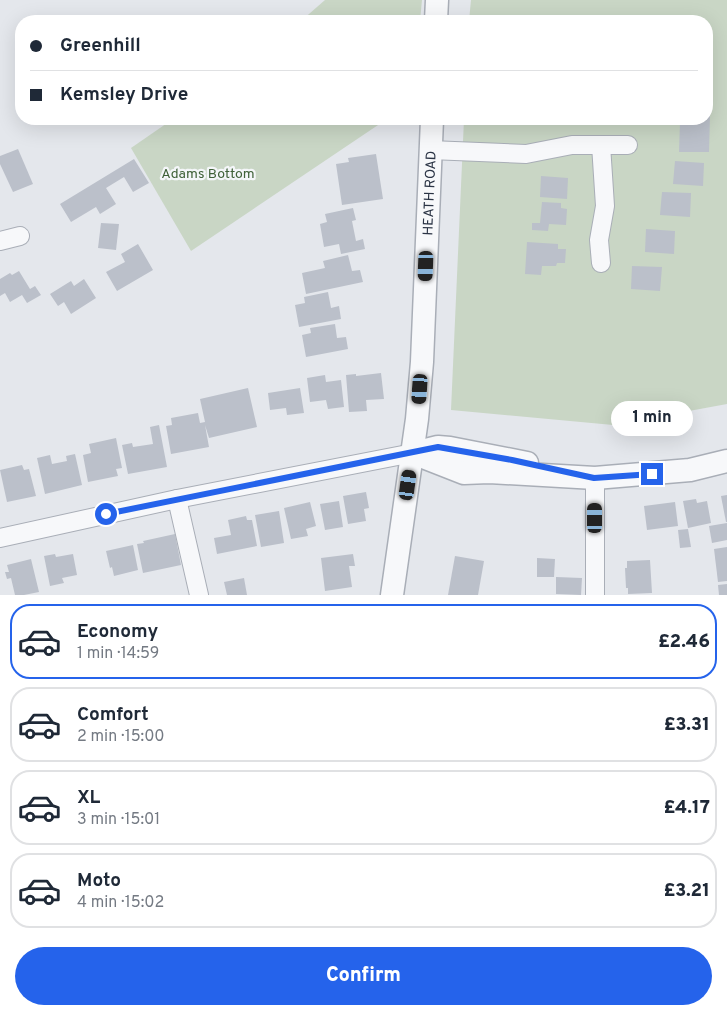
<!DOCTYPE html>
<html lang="en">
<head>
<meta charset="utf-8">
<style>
	:root { --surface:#fff; --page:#f6f6f7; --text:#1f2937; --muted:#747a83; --line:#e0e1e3; --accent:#2563eb }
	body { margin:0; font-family:Overpass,sans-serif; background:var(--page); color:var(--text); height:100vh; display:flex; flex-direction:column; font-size:19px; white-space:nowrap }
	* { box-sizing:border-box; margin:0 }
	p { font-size:16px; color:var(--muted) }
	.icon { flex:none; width:28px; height:28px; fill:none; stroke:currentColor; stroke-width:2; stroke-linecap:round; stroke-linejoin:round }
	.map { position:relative; height:595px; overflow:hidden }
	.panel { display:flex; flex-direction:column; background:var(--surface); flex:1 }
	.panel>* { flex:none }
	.top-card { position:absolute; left:15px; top:15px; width:698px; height:110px; border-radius:20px; box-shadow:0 5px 20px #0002; display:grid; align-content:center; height:110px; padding:0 15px; background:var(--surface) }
	.end { position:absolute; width:22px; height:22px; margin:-11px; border:6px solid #2563eb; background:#fff; box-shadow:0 0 0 2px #fff }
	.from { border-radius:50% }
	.bubble { position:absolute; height:35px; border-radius:18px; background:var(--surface); box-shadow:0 5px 20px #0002; font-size:16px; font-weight:800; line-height:35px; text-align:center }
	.car { position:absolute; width:15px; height:30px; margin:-15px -8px; border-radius:6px; box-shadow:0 0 4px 1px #0007; background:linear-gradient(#222 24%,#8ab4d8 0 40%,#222 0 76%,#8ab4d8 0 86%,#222 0) }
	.top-card b { display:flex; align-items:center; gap:18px; height:48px; font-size:19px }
	.top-card b+b { border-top:1px solid var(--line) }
	.top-card i { width:12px; height:12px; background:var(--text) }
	ul { padding:9px 0 0; list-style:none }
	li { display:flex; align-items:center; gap:15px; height:75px; margin:0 10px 8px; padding:0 5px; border:2px solid var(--line); border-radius:20px }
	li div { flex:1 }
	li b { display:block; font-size:19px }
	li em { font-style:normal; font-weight:800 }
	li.on { border-color:var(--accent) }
	li>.icon { width:45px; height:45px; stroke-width:1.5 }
	.primary-button { display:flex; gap:10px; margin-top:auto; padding:10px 15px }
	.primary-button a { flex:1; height:58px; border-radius:30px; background:var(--accent); color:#fff; font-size:20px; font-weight:800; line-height:58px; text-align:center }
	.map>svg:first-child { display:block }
	.green { fill:#c9d6c5 }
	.building { fill:#bbc0ca }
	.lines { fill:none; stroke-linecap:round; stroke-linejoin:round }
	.minor-casing { stroke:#a9aeb7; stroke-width:20 }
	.tertiary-casing { stroke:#a9aeb7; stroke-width:25 }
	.minor { stroke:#f7f8fa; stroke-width:18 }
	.tertiary { stroke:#f7f8fa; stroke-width:22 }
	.route { stroke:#2563eb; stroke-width:6 }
	.labels { text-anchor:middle; stroke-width:4.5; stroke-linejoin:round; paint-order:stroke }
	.park-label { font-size:14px; fill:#3f6138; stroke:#f4f6f9 }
	.street-label { font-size:14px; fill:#2b3445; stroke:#f4f6f9 }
</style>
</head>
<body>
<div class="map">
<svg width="727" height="595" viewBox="0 0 727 595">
	<rect width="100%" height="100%" fill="#e4e7ec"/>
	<g class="green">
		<path d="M325,0H422L420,21H301Z"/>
		<path d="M471,0H727V404L613,425L451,410L464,119H706V21H469Z"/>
		<path d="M173,119H387L191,251L131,148Z"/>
	</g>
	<g class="building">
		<path d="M706,116H710L709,152H679L680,122H691V119H706Z"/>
		<path d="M18,149L33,184L13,192L0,164V156Z"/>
		<path d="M376,154L383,199L342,205L336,164L349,162L348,158Z"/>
		<path d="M134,159L149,183L133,192L124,177L106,188L116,204L100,214L96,207L71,222L60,204Z"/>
		<path d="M675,161L704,163L703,186L673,184Z"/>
		<path d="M541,176L568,178L567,199L540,197Z"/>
		<path d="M662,192L691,193L690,217L660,215Z"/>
		<path d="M542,202L561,203V208L567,209L566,225L549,224L548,231L532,230V223H540Z"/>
		<path d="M353,208L356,220L352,221L356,241L363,239L365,249L341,254L339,244L324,247L320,224L327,222L325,214Z"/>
		<path d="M101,223L119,224L116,250L98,248Z"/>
		<path d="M646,229L675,231L674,254L645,252Z"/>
		<path d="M527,242L558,244V249H566L565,263H557L556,266H542L541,275L525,274Z"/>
		<path d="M138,244L153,270L117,291L106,272L125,262L121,254Z"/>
		<path d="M348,255L352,271L360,270L363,282L306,294L302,273L325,268L323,261Z"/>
		<path d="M632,266L662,267L660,291L631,289Z"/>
		<path d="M19,271L30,289L35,286L41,295L27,303L22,295L10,302L5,293L0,296V279L10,273L12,275Z"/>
		<path d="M84,279L96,298L71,314L64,302L58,306L50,294L71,281L74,286Z"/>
		<path d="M328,292L331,308L339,306L341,319L299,327L295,305L305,303L304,297Z"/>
		<path d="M335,324L337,338L346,337L348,349L306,357L302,335L311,333L310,328Z"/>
		<path d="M381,373L384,399L366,400L367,411L349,412L346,375L356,374V376Z"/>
		<path d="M325,375L326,382L341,380L344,407L328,409L326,400L310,402L307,378Z"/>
		<path d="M248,388L257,427L209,438L205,425L209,447L171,454L166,426L172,425L171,418L198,413L200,423L205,422L200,399Z"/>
		<path d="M300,388L304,413L287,415L286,408L270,410L268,393Z"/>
		<path d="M159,425L167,467L128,474L122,445L132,443L133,447L153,444L150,427Z"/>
		<path d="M116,438L122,468L116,469L118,476L88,482L83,455L91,453L89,444Z"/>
		<path d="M75,454L82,485L45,494L37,458L50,455L52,464L67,461L66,456Z"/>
		<path d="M22,465L24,470L29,469L36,496L7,502L0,470Z"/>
		<path d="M366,492L369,508L364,509L366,521L348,524L343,496Z"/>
		<path d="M727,495V522H726L721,496Z"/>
		<path d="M696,499L697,503L707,501L711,523L688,528L683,501Z"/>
		<path d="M339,501L343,527L325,530L320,504Z"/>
		<path d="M310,502L316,526L306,529L308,536L291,539L284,508Z"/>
		<path d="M675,502L678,526L647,530L644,506Z"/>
		<path d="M279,511L284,543L261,547L255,515Z"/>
		<path d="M246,516L247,520H252L257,546L217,554L214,538L231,535L228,520Z"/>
		<path d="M727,523V540L712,543L709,526Z"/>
		<path d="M688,529L691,547L680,548L678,530Z"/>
		<path d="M175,534L181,565L143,573L137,544L144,543L143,541Z"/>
		<path d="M133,545L138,570L114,576L112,567L110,568L106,551Z"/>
		<path d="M727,547V581L718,582L714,549Z"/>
		<path d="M55,554L56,557L73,554L77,575L62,578L64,583L50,586L44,556Z"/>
		<path d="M353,554L355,566H349L352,587L325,591L321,558Z"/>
		<path d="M455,556L484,561L478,595H448Z"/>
		<path d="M537,558L555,559L554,577H537Z"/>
		<path d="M31,559L39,592L24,595H15L11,578L7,579L5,572H9L7,565Z"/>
		<path d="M650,560L652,593L628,594V588H626L625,568H627V561Z"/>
		<path d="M556,577L582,578L581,595L556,594Z"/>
		<path d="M244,578L247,595H227L224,582Z"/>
		<path d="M727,584V595H719L718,585Z"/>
	</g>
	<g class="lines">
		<g class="minor-casing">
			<g id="minor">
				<path d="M601,145H628"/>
				<path d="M430,150L526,154L572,145H601L605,206L599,240L601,263"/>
				<path d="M0,241L20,236"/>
				<path d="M595,478V595"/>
				<path d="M177,499L199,595"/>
				<path d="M0,538L177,499L413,453"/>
			</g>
		</g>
		<g class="tertiary-casing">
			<g id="tertiary">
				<path d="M436,21L437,0"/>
				<path d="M413,453L464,473L489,472L595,478L690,470L727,461"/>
				<path d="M414,453L438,447L450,448L527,463"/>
				<path id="s1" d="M392,595L417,419L422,362L432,119"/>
			</g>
		</g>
		<use href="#minor" class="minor"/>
		<use href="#tertiary" class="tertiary"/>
	</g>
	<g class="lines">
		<path class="route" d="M106,514L438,447L512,460L594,478L652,474"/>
	</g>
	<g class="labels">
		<g class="park-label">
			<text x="208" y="178">Adams Bottom</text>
		</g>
		<g class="street-label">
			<text dy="5" stroke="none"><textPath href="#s1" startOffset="404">HEATH ROAD</textPath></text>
		</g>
	</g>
</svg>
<i class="end from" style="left:106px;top:514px"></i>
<i class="end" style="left:652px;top:474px"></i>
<div class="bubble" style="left:611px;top:401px;width:82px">1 min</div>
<i class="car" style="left:426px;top:266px;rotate:182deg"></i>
<i class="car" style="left:420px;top:389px;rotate:184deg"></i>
<i class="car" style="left:408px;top:485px;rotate:8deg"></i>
<i class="car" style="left:595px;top:518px;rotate:0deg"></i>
<div class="top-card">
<b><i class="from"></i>Greenhill</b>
<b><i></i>Kemsley Drive</b>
</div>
</div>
<section class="panel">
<ul>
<li class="on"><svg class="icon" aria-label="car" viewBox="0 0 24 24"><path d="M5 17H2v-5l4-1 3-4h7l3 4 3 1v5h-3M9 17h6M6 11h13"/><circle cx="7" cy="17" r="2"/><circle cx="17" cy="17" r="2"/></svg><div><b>Economy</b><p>1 min · 14:59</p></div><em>£2.46</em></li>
<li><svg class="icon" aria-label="car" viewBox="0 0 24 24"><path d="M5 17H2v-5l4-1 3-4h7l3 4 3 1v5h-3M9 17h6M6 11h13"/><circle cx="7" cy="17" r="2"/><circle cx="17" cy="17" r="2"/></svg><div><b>Comfort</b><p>2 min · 15:00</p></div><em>£3.31</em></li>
<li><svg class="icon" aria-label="car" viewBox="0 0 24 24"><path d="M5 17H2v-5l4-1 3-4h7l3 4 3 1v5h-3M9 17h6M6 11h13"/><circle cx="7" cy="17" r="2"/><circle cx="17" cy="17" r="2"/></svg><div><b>XL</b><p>3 min · 15:01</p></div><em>£4.17</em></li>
<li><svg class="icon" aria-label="car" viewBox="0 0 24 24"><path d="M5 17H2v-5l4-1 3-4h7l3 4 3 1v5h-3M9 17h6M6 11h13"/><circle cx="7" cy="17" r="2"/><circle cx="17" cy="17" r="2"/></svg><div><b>Moto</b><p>4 min · 15:02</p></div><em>£3.21</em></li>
</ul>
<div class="primary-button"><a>Confirm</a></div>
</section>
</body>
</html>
